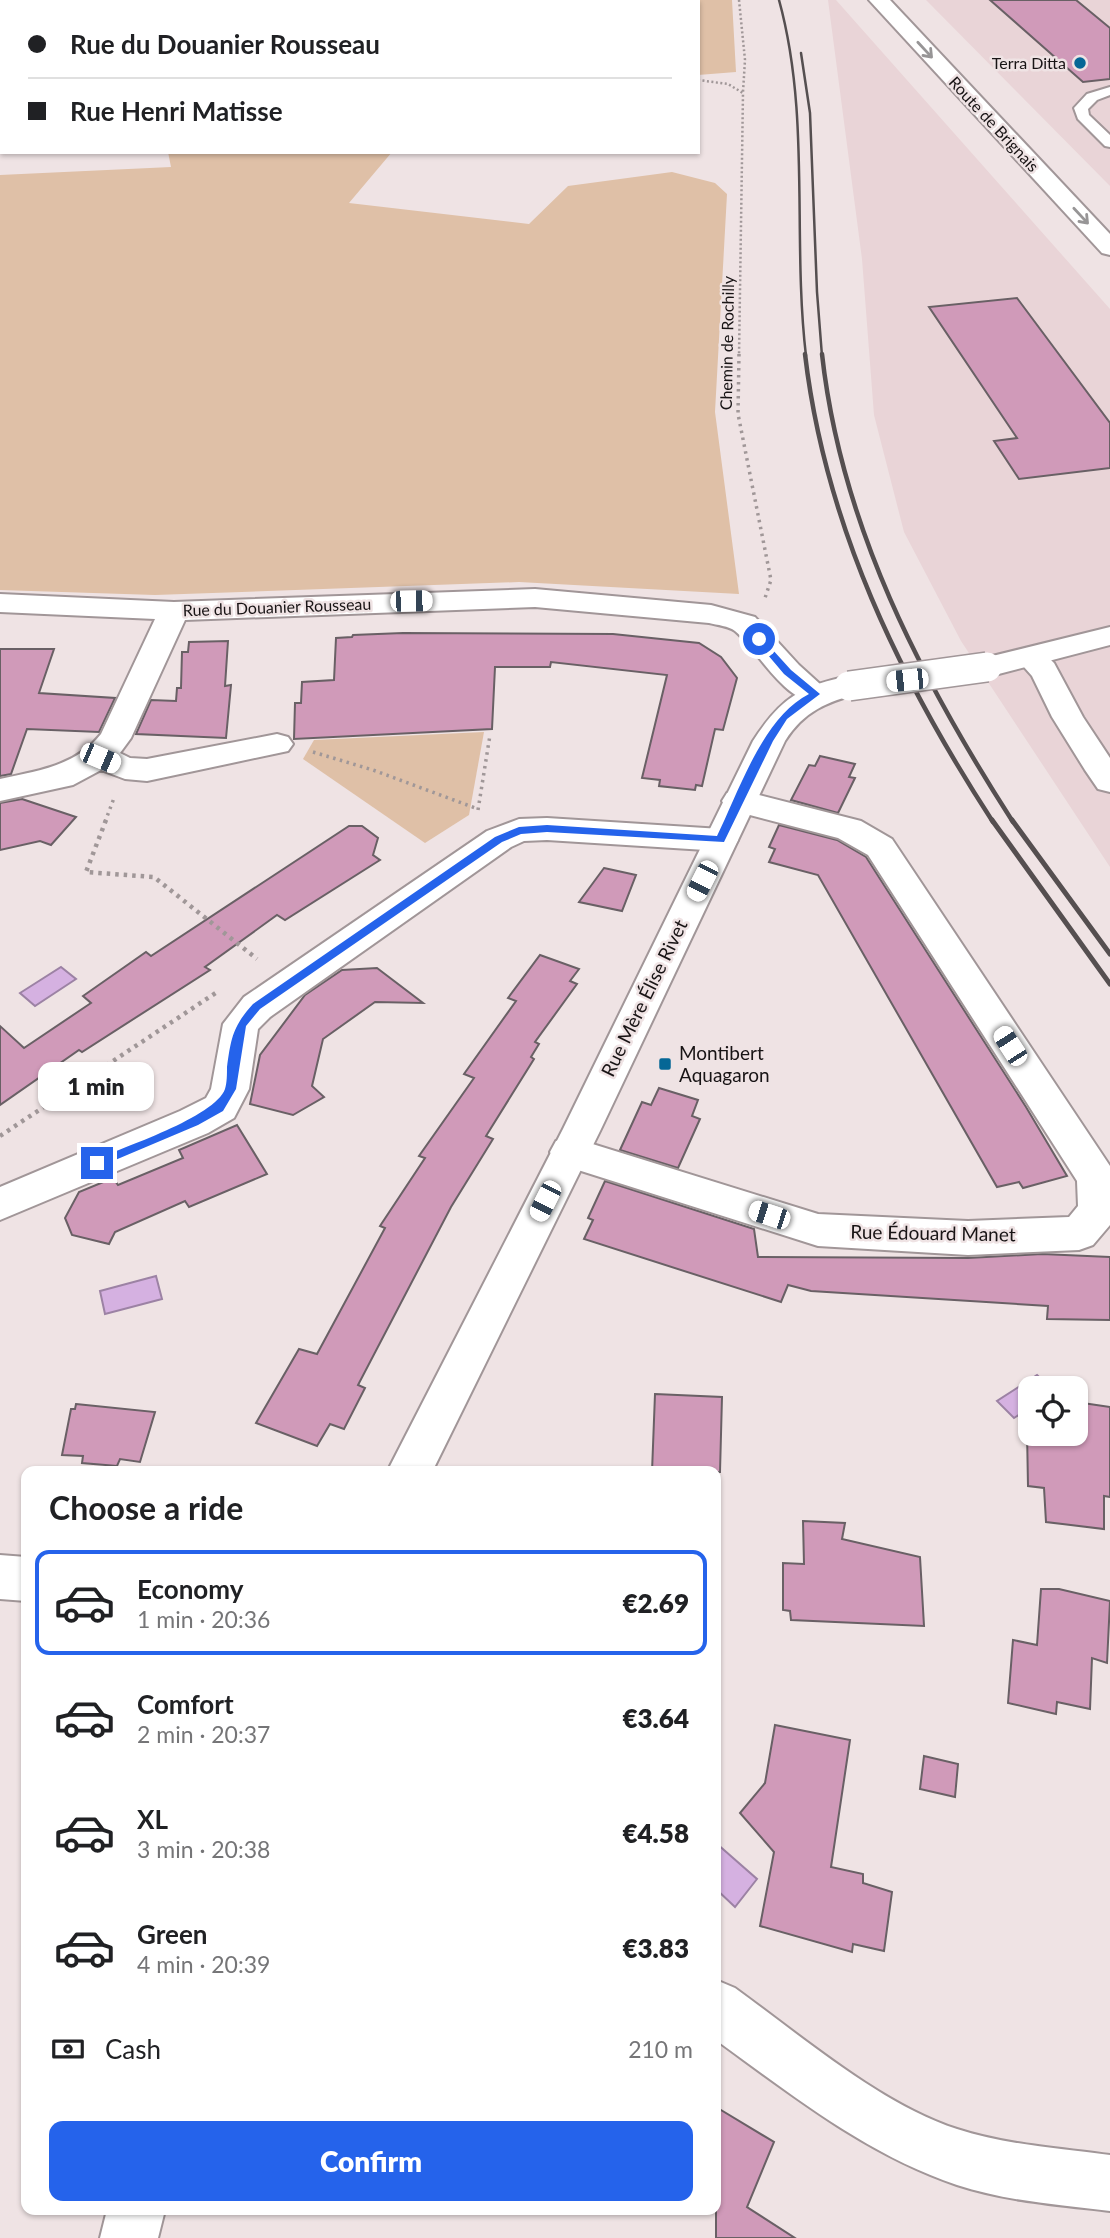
<!DOCTYPE html>
<html lang="en">
<head>
<meta charset="utf-8">
<style>
	:root { --surface:#fff; --page:#f2f2f2; --text:#202124; --muted:#757577; --line:#e0e0e0; --accent:#2563eb }
	body { margin:0; font-family:Lato,sans-serif; background:var(--page); color:var(--text); height:100vh; display:flex; flex-direction:column; font-size:26px; white-space:nowrap }
	* { box-sizing:border-box; margin:0 }
	p { font-size:23px; color:var(--muted) }
	.icon { flex:none; width:38px; height:38px; fill:none; stroke:currentColor; stroke-width:2; stroke-linecap:round; stroke-linejoin:round }
	.map { position:relative; flex:1; overflow:hidden }
	.details { position:absolute; left:21px; top:1466px; width:700px; height:749px; display:flex; flex-direction:column; background:var(--surface); border-radius:14px; box-shadow:0 2px 5px #0004 }
	.details>* { flex:none }
	.top-card { position:absolute; left:0px; top:0px; width:700px; height:154px; box-shadow:0 2px 5px #0004; display:grid; align-content:center; height:154px; padding:0 28px; background:var(--surface) }
	.controls { position:absolute; left:1018px; top:1376px; display:grid; gap:14px }
	.controls a { display:grid; place-items:center; width:70px; height:70px; border-radius:14px; background:var(--surface); box-shadow:0 2px 5px #0004; font-size:35px }
	.end { position:absolute; width:32px; height:32px; margin:-16px; border:9px solid #2563eb; background:#fff; box-shadow:0 0 0 4px #fff }
	.from { border-radius:50% }
	.bubble { position:absolute; height:49px; border-radius:14px; background:var(--surface); box-shadow:0 2px 5px #0004; font-size:23px; font-weight:800; line-height:49px; text-align:center }
	.car { position:absolute; width:21px; height:42px; margin:-21px -10px; border-radius:9px; box-shadow:0 0 5px 2px #0007; background:linear-gradient(#fff 24%,#345 0 40%,#fff 0 76%,#345 0 86%,#fff 0) }
	.top-card b { display:flex; align-items:center; gap:24px; height:66px; font-size:26px }
	.top-card b+b { border-top:2px solid var(--line) }
	.top-card i { width:18px; height:18px; background:var(--text) }
	ul { padding:0; list-style:none }
	li { display:flex; align-items:center; gap:21px; height:105px; margin:0 14px 10px; padding:0 14px; border:4px solid transparent; border-radius:14px }
	li div { flex:1 }
	li b { display:block; font-size:26px }
	li em { font-style:normal; font-weight:800 }
	li.on { border-color:var(--accent) }
	li>.icon { width:63px; height:63px; stroke-width:1.5 }
	h2 { padding:0 28px; font-size:32px; line-height:84px }
	.pay { display:flex; align-items:center; gap:18px; height:77px; padding:0 28px; font-size:26px }
	.pay p { margin-inline-start:auto }
	.button { display:flex; gap:14px; margin-top:auto; padding:14px 28px }
	.button a { flex:1; height:80px; border-radius:14px; background:var(--accent); color:#fff; font-size:28px; font-weight:800; line-height:80px; text-align:center }
	.map>svg:first-child { display:block }
	.built { fill:#e9d4d7 }
	.green { fill:#dfc0a7 }
	.water { fill:#d5b1e1; stroke:#9c82a4; stroke-width:2 }
	.building { fill:#d09ab9; stroke:#696065; stroke-width:2 }
	.lines { fill:none; stroke-linecap:round; stroke-linejoin:round }
	.lane-casing { stroke:#a19698; stroke-width:4 }
	.street-casing { stroke:#a19698; stroke-width:4 }
	.secondary-casing { stroke:#a19698; stroke-width:4 }
	.primary-casing { stroke:#a19698; stroke-width:4 }
	.path-far2 { stroke:#a09798; stroke-width:2.5; stroke-dasharray:2 2.5; stroke-linecap:butt }
	.path-far1 { stroke:#a09798; stroke-width:3.5; stroke-dasharray:2.5 4.5; stroke-linecap:butt }
	.path { stroke:#a09798; stroke-width:4.5; stroke-dasharray:3.5 5; stroke-linecap:butt }
	.lane { fill:#fff; fill-rule:evenodd }
	.street { fill:#fff; fill-rule:evenodd }
	.secondary { fill:#fff; fill-rule:evenodd }
	.primary { fill:#fff; fill-rule:evenodd }
	.rail-far2 { stroke:#554f50; stroke-width:2.5 }
	.rail-far1 { stroke:#554f50; stroke-width:4.5 }
	.rail { stroke:#554f50; stroke-width:5 }
	.secondary-bridge-casing { stroke:#a19698; stroke-width:32; stroke-linecap:butt }
	.secondary-bridge { stroke:#fff; stroke-width:29 }
	.oneway { stroke:#979596 }
	.route { fill:#2563eb }
	.poi-dot { fill:#056796; stroke:#efe3e4; stroke-width:2.5 }
	.labels { text-anchor:middle; stroke-width:5; stroke-linejoin:round; paint-order:stroke }
	.far-poi-label { font-size:16px; fill:#181415; stroke:#efe3e4; text-anchor:end }
	.far-street-label { font-size:16px; fill:#181415; stroke:#efe3e4 }
	.street-label { font-size:19px; fill:#181415; stroke:#efe3e4 }
	.poi-label { font-size:19px; fill:#181415; stroke:#efe3e4; text-anchor:start }
</style>
</head>
<body>
<div class="map">
<svg width="1110" height="2238" viewBox="0 0 1110 2238">
	<rect width="100%" height="100%" fill="#efe3e4"/>
	<g class="built">
		<path d="M828,0H836L1110,309V867L961,641L904,532L874,415L862,259Z"/>
		<path d="M926,0H1110V186Z"/>
	</g>
	<g class="green">
		<path d="M124,0H732L736,72L698,75V2Z"/>
		<path d="M168,152H392L349,203L529,224L568,186L672,172L715,183L727,194L715,412L739,594L519,582L155,595L0,590V175L171,167Z"/>
		<path d="M484,732L469,815L425,843L303,759L314,740Z"/>
	</g>
	<g class="water">
		<path d="M61,967L76,979L35,1006L20,993Z"/>
		<path d="M156,1276L162,1299L105,1314L100,1291Z"/>
		<path d="M1037,1375L1050,1388H1031V1407L1014,1418L997,1401Z"/>
		<path d="M716,1843L757,1879L735,1907L716,1889Z"/>
	</g>
	<g class="building">
		<path d="M990,0H1076L1110,28V79L1083,82Z"/>
		<path d="M1017,298L1110,423V468L1019,479L994,441L1017,438L929,307Z"/>
		<path d="M403,633L613,634L699,643L721,657L737,678L723,730L715,729L702,786L696,785L695,790L659,786L660,780L642,778L667,675L551,662L550,667H495L492,729L294,739L295,703H301L302,682L334,680L336,638L352,637L353,635Z"/>
		<path d="M228,641L225,686L231,685L226,738L136,734L151,700L176,701L177,688H181L182,652H188L189,642Z"/>
		<path d="M0,649H54L39,693L115,698L99,732L27,729L11,774L0,776Z"/>
		<path d="M820,756L855,764L849,777L855,778L838,813L791,800L809,765L815,766Z"/>
		<path d="M22,799L76,817L51,845L40,841L0,850V803Z"/>
		<path d="M779,825L837,840L866,857L1026,1107L1067,1176L1023,1188L1019,1182L997,1187L818,875L769,862L775,849L769,847Z"/>
		<path d="M349,826H362L378,838L373,855L380,860L285,920L277,915L205,967L210,970L82,1052L79,1050L0,1105V1026L24,1048L91,1003L83,996L146,952L151,956Z"/>
		<path d="M604,868L636,875L622,911L579,902Z"/>
		<path d="M540,955L579,969L570,981L577,984L535,1042L539,1044L531,1057L534,1059L486,1136L493,1139L451,1207L358,1385L365,1388L344,1429L330,1424L317,1446L256,1423L299,1349L317,1354L385,1228L380,1226L425,1158L419,1156L474,1078L464,1074L516,1001L508,998Z"/>
		<path d="M377,968L423,1003L375,1002L323,1039L312,1086L324,1097L293,1115L250,1104L260,1055L305,995L342,970Z"/>
		<path d="M659,1088L698,1100L692,1116L700,1119L678,1168L620,1150L642,1102L651,1105Z"/>
		<path d="M237,1125L267,1174L189,1207L185,1201L115,1232L109,1244L72,1235L65,1218L79,1192L113,1178L118,1185L183,1158L179,1150Z"/>
		<path d="M605,1181L754,1229L758,1257L968,1258L1042,1254L1110,1257V1320L1047,1319L1048,1306L811,1291L788,1285L781,1302L584,1239L593,1220L588,1218Z"/>
		<path d="M655,1394L722,1397L720,1472H652Z"/>
		<path d="M1076,1402L1110,1407V1497L1104,1496V1529L1046,1522L1044,1488L1028,1486L1027,1431L1076,1437Z"/>
		<path d="M76,1404L155,1412L140,1462L120,1459L117,1466L82,1463L83,1456L62,1455L71,1409H75Z"/>
		<path d="M803,1521L845,1523L842,1539L920,1557L924,1626L791,1620L790,1611L783,1610V1563L804,1564Z"/>
		<path d="M1041,1589H1059L1110,1601L1107,1663L1092,1658L1090,1709L1057,1702L1056,1714L1008,1703L1013,1640L1037,1645Z"/>
		<path d="M775,1725L850,1740L831,1867L863,1874V1883L892,1892L884,1951L853,1944L852,1952L760,1926L774,1852L740,1813L765,1783Z"/>
		<path d="M924,1756L958,1764L955,1797L920,1789Z"/>
		<path d="M716,2107L774,2142L747,2207L795,2238H716Z"/>
	</g>
	<g class="lines">
		<g class="lane-casing">
			<path id="lane" d="M1110,87V95L1097,100L1088,109L1089,115L1110,135V147L1105,146L1078,119L1074,108L1087,94Z"/>
		</g>
		<g class="street-casing">
			<g id="street">
				<path d="M535,589L711,605L755,617L799,665L831,694L826,701C788,711 760,652 735,631C729,626 717,625 709,623L535,607L185,620L131,738L120,753L130,758L147,759L277,734L288,737L293,744L288,751L147,781L125,779L101,770L73,785L0,801V779C37,771 76,766 101,734L155,619L0,612V594L174,602Z"/>
				<path d="M1031,649L1042,651L1054,663L1083,717L1110,758V792L1098,789L1085,770L1052,717L1032,676L1016,658L1020,651Z"/>
				<path d="M739,790L861,821L892,839L1110,1166V1225L1093,1245L1079,1250L968,1255L818,1246L556,1163L550,1152L556,1141L570,1137L818,1214L968,1221L1069,1217L1078,1206L1077,1181L868,855L838,838L727,809L722,801L727,793Z"/>
				<path d="M547,818L721,829L733,832L738,840L733,848L721,851L547,840L524,841L511,847L270,1017L258,1029L249,1089L234,1118L208,1133L0,1220V1187L180,1111L206,1098L211,1089L223,1024L244,997L487,831L519,819Z"/>
				<path d="M0,1555L26,1557V1601L0,1599Z"/>
				<path d="M716,1980L735,1988C800,2035 880,2104 957,2129C1006,2145 1059,2148 1110,2155V2211C1059,2205 1006,2201 957,2185C867,2155 792,2095 716,2040Z"/>
			</g>
		</g>
		<g class="secondary-casing">
			<g id="secondary">
				<path d="M1110,627V645L987,677L976,674L972,667L976,660Z"/>
				<path d="M849,676L860,679L865,686L860,693C827,702 804,711 785,741L601,1129L432,1472H387L563,1129L753,741C780,699 800,686 849,676Z"/>
				<path d="M107,2210H165L158,2238H100Z"/>
			</g>
		</g>
		<g class="primary-casing">
			<path id="primary" d="M869,0H890L1110,234V255L1102,253Z"/>
		</g>
		<g class="path-far2">
			<path d="M739,0L745,60L743,92"/>
			<path d="M698,80L728,84L743,93L739,356"/>
		</g>
		<g class="path-far1">
			<path d="M739,354L738,414L771,580L765,598"/>
			<path d="M313,752L373,770L478,809"/>
			<path d="M478,810L490,735"/>
			<path d="M105,822L114,798"/>
		</g>
		<g class="path">
			<path d="M106,820L86,872L154,877L257,959"/>
			<path d="M0,1136L217,992"/>
		</g>
		<use href="#lane" class="lane"/>
		<use href="#street" class="street"/>
		<use href="#secondary" class="secondary"/>
		<use href="#primary" class="primary"/>
		<g class="rail-far2">
			<path d="M779,0C811,116 792,237 806,356"/>
			<path d="M801,53L810,113L817,292L822,356"/>
		</g>
		<g class="rail-far1">
			<path d="M805,354C825,525 900,679 993,822"/>
			<path d="M822,354C841,526 921,679 1013,822"/>
		</g>
		<g class="rail">
			<path d="M992,820L1110,984"/>
			<path d="M1012,820L1110,954"/>
		</g>
		<g class="secondary-bridge-casing">
			<path id="secondary-bridge" d="M849,686L987,667"/>
		</g>
		<use href="#secondary-bridge" class="secondary-bridge"/>
	</g>
	<defs><path id="oneway-shaft" d="M-6 0H5M1.5-3L5.5 0L1.5 3" fill="none" stroke-width="1.6" stroke-linecap="round" stroke-linejoin="round" transform="scale(1.75)"/></defs>
	<g class="oneway">
		<use href="#oneway-shaft" transform="translate(925 50) rotate(47)"/>
		<use href="#oneway-shaft" transform="translate(1081 216) rotate(47)"/>
	</g>
	<path class="route" d="M756,638H762L791,670L820,694L787,719L773,741L724,842L547,832L521,834L502,842L260,1009L246,1026L236,1089L223,1111L198,1125L101,1166H93V1160C122,1148 215,1117 225,1089C227,1083 227,1074 227,1067C231,1038 233,1026 253,1004L495,837L519,827L547,825L717,836C739,791 763,717 809,694L784,674L756,641Z"/>
	<g class="poi-dot">
		<circle cx="1080" cy="63" r="7"/>
		<rect x="658" y="1057" width="14" height="14" rx="3.5"/>
	</g>
	<g class="labels">
		<g class="far-poi-label">
			<text x="1066" y="69">Terra Ditta</text>
		</g>
		<g class="far-street-label">
			<text transform="translate(994 124) rotate(47)" y="6">Route de Brignais</text>
			<text transform="translate(727 343) rotate(-89)" y="6">Chemin de Rochilly</text>
			<text transform="translate(277 607) rotate(-2)" y="6">Rue du Douanier Rousseau</text>
		</g>
		<g class="street-label">
			<text transform="translate(644 998) rotate(-64)" y="7">Rue Mère Élise Rivet</text>
			<text transform="translate(933 1233) rotate(1)" y="7">Rue Édouard Manet</text>
		</g>
		<g class="poi-label">
			<text x="679" y="1060">Montibert<tspan x="679" dy="22">Aquagaron</tspan></text>
		</g>
	</g>
</svg>
<div class="controls">
<a><svg class="icon" aria-label="locate" viewBox="0 0 24 24"><circle cx="12" cy="12" r="6"/><path d="M12 2v4M12 18v4M2 12h4M18 12h4"/></svg></a>
</div>
<i class="end from" style="left:759px;top:639px"></i>
<i class="end" style="left:97px;top:1163px"></i>
<div class="bubble" style="left:38px;top:1062px;width:116px">1 min</div>
<i class="car" style="left:411px;top:601px;rotate:89deg"></i>
<i class="car" style="left:907px;top:680px;rotate:264deg"></i>
<i class="car" style="left:100px;top:758px;rotate:113deg"></i>
<i class="car" style="left:702px;top:881px;rotate:207deg"></i>
<i class="car" style="left:1010px;top:1046px;rotate:327deg"></i>
<i class="car" style="left:545px;top:1201px;rotate:207deg"></i>
<i class="car" style="left:769px;top:1215px;rotate:288deg"></i>
<div class="top-card">
<b><i class="from"></i>Rue du Douanier Rousseau</b>
<b><i></i>Rue Henri Matisse</b>
</div>
<section class="details">
<h2>Choose a ride</h2>
<ul>
<li class="on"><svg class="icon" aria-label="car" viewBox="0 0 24 24"><path d="M5 17H2v-5l4-1 3-4h7l3 4 3 1v5h-3M9 17h6M6 11h13"/><circle cx="7" cy="17" r="2"/><circle cx="17" cy="17" r="2"/></svg><div><b>Economy</b><p>1 min · 20:36</p></div><em>€2.69</em></li>
<li><svg class="icon" aria-label="car" viewBox="0 0 24 24"><path d="M5 17H2v-5l4-1 3-4h7l3 4 3 1v5h-3M9 17h6M6 11h13"/><circle cx="7" cy="17" r="2"/><circle cx="17" cy="17" r="2"/></svg><div><b>Comfort</b><p>2 min · 20:37</p></div><em>€3.64</em></li>
<li><svg class="icon" aria-label="car" viewBox="0 0 24 24"><path d="M5 17H2v-5l4-1 3-4h7l3 4 3 1v5h-3M9 17h6M6 11h13"/><circle cx="7" cy="17" r="2"/><circle cx="17" cy="17" r="2"/></svg><div><b>XL</b><p>3 min · 20:38</p></div><em>€4.58</em></li>
<li><svg class="icon" aria-label="car" viewBox="0 0 24 24"><path d="M5 17H2v-5l4-1 3-4h7l3 4 3 1v5h-3M9 17h6M6 11h13"/><circle cx="7" cy="17" r="2"/><circle cx="17" cy="17" r="2"/></svg><div><b>Green</b><p>4 min · 20:39</p></div><em>€3.83</em></li>
</ul>
<div class="pay"><svg class="icon" aria-label="cash" viewBox="0 0 24 24"><path d="M3 7h18v10H3z"/><circle cx="12" cy="12" r="2"/></svg>Cash<p>210 m</p></div>
<div class="button"><a>Confirm</a></div>
</section>
</div>
</body>
</html>
